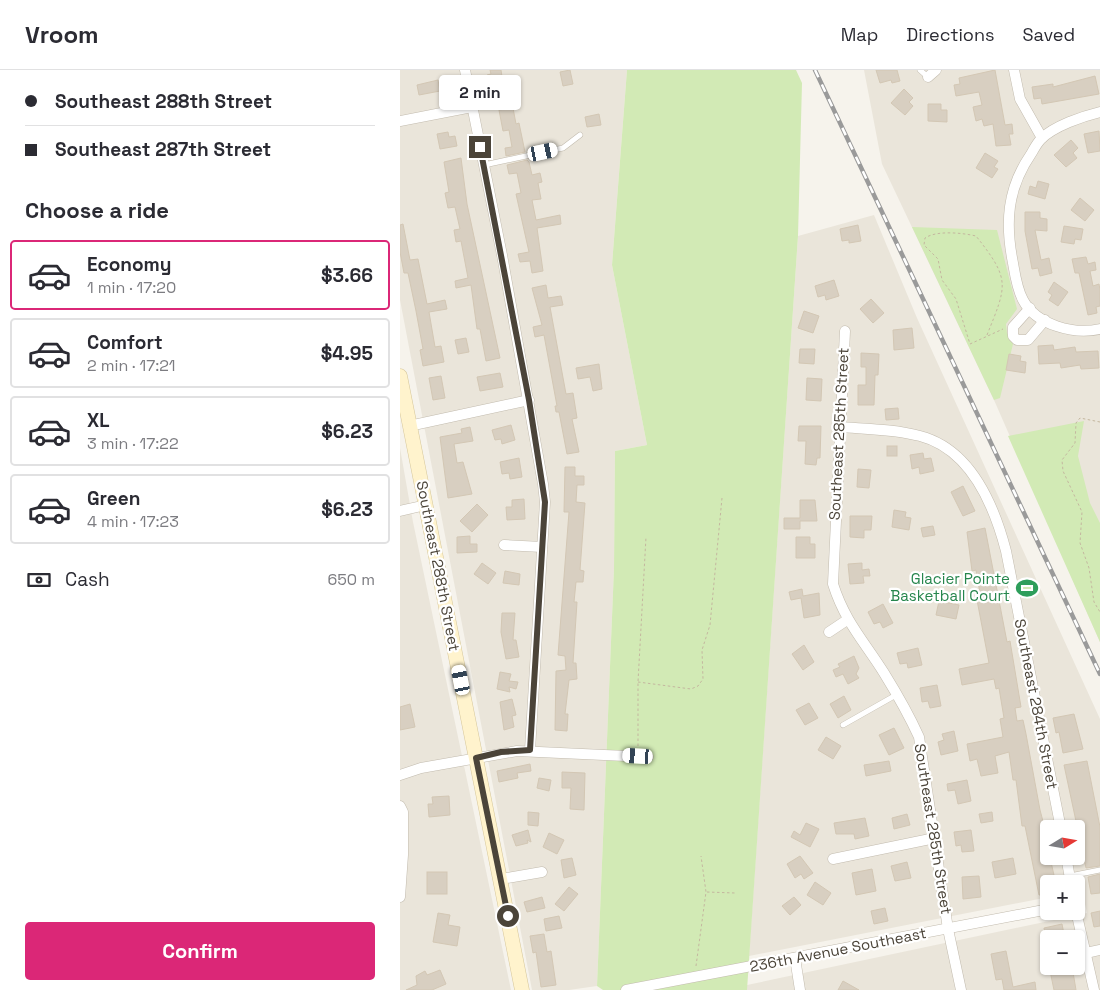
<!DOCTYPE html>
<html lang="en">
<head>
<meta charset="utf-8">
<style>
	:root { --surface:#fff; --page:#f7f7f7; --text:#2b2b33; --muted:#7c7c81; --line:#e1e1e2; --accent:#db2777 }
	body { margin:0; font-family:"Space Grotesk",sans-serif; background:var(--page); color:var(--text); height:100vh; display:flex; flex-direction:column; font-size:19px; white-space:nowrap }
	* { box-sizing:border-box; margin:0 }
	p { font-size:16px; color:var(--muted) }
	.icon { flex:none; width:28px; height:28px; fill:none; stroke:currentColor; stroke-width:2; stroke-linecap:round; stroke-linejoin:round }
	.map { position:relative; flex:1; overflow:hidden }
	.side { display:flex; flex-direction:column; background:var(--surface); width:400px }
	.side>* { flex:none }
	.top-card { display:grid; align-content:center; height:110px; padding:0 25px; background:var(--surface) }
	.needle { width:32px; rotate:79deg }
	.controls { position:absolute; left:640px; top:750px; display:grid; gap:10px }
	.controls a { display:grid; place-items:center; width:45px; height:45px; border-radius:5px; background:var(--surface); box-shadow:0 1px 4px #0004; font-size:25px }
	.end { position:absolute; width:22px; height:22px; margin:-11px; border:6px solid #4b4439; background:#fff; box-shadow:0 0 0 2px #fff }
	.from { border-radius:50% }
	.bubble { position:absolute; height:35px; border-radius:5px; background:var(--surface); box-shadow:0 1px 4px #0004; font-size:16px; font-weight:700; line-height:35px; text-align:center }
	.car { position:absolute; width:15px; height:30px; margin:-15px -8px; border-radius:6px; box-shadow:0 0 4px 1px #0007; background:linear-gradient(#fff 24%,#345 0 40%,#fff 0 76%,#345 0 86%,#fff 0) }
	.top-card b { display:flex; align-items:center; gap:18px; height:48px; font-size:19px }
	.top-card b+b { border-top:1px solid var(--line) }
	.top-card i { width:12px; height:12px; background:var(--text) }
	ul { padding:0; list-style:none }
	li { display:flex; align-items:center; gap:15px; height:70px; margin:0 10px 8px; padding:0 15px; border:2px solid var(--line); border-radius:5px }
	li div { flex:1 }
	li b { display:block; font-size:19px }
	li em { font-style:normal; font-weight:700 }
	li.current { border-color:var(--accent) }
	li>.icon { width:45px; height:45px; stroke-width:1.5 }
	h2 { padding:0 25px; font-size:22px; line-height:60px }
	.pay { display:flex; align-items:center; gap:12px; height:55px; padding:0 25px; font-size:19px }
	.pay p { margin-inline-start:auto }
	.cta { display:flex; gap:10px; margin-top:auto; padding:10px 25px }
	.cta a { flex:1; height:58px; border-radius:5px; background:var(--accent); color:#fff; font-size:20px; font-weight:700; line-height:58px; text-align:center }
	header { display:flex; align-items:center; gap:30px; box-sizing:border-box; height:70px; padding:0 25px; background:var(--surface); border-bottom:1px solid var(--line) }
	header strong { font-size:24px }
	nav { display:flex; gap:28px; margin-inline-start:auto; font-size:18px }
	main { display:flex; flex:1; min-height:0 }
	.map>svg:first-child { display:block }
	.residential { fill:#eae5da; fill-rule:evenodd }
	.green { fill:#d2eab5 }
	.building { fill:#d8cfc1; stroke:#d3c7b4 }
	.lines { fill:none; stroke-linecap:round; stroke-linejoin:round }
	.lane-casing { stroke:#c2bbae; stroke-width:6 }
	.street-casing { stroke:#c2bbae; stroke-width:11 }
	.secondary-casing { stroke:#d6c79b; stroke-width:15 }
	.path { stroke:#c4b79f; stroke-width:1; stroke-dasharray:2.5 2.5; stroke-linecap:butt }
	.lane { stroke:#fff; stroke-width:5 }
	.street { stroke:#fff; stroke-width:10 }
	.secondary { stroke:#fff3cd; stroke-width:14 }
	.rail-casing { stroke:#9a9a9a; stroke-width:4.5 }
	.rail { stroke:#fff; stroke-width:2.5; stroke-dasharray:8; stroke-linecap:butt }
	.route { stroke:#4b4439; stroke-width:6 }
	.labels { text-anchor:middle; stroke-width:4.5; stroke-linejoin:round; paint-order:stroke }
	.street-label { font-size:15px; fill:#4b4439; stroke:#fff }
	.leisure-label { font-size:15px; fill:#27864d; stroke:#fff; text-anchor:end }
</style>
</head>
<body>
<header>
<strong>Vroom</strong>
<nav><a>Map</a><a>Directions</a><a>Saved</a></nav>
</header>
<main>
<section class="side">
<div class="top-card">
<b><i class="from"></i>Southeast 288th Street</b>
<b><i></i>Southeast 287th Street</b>
</div>
<h2>Choose a ride</h2>
<ul>
<li class="current"><svg class="icon" aria-label="car" viewBox="0 0 24 24"><path d="M5 17H2v-5l4-1 3-4h7l3 4 3 1v5h-3M9 17h6M6 11h13"/><circle cx="7" cy="17" r="2"/><circle cx="17" cy="17" r="2"/></svg><div><b>Economy</b><p>1 min · 17:20</p></div><em>$3.66</em></li>
<li><svg class="icon" aria-label="car" viewBox="0 0 24 24"><path d="M5 17H2v-5l4-1 3-4h7l3 4 3 1v5h-3M9 17h6M6 11h13"/><circle cx="7" cy="17" r="2"/><circle cx="17" cy="17" r="2"/></svg><div><b>Comfort</b><p>2 min · 17:21</p></div><em>$4.95</em></li>
<li><svg class="icon" aria-label="car" viewBox="0 0 24 24"><path d="M5 17H2v-5l4-1 3-4h7l3 4 3 1v5h-3M9 17h6M6 11h13"/><circle cx="7" cy="17" r="2"/><circle cx="17" cy="17" r="2"/></svg><div><b>XL</b><p>3 min · 17:22</p></div><em>$6.23</em></li>
<li><svg class="icon" aria-label="car" viewBox="0 0 24 24"><path d="M5 17H2v-5l4-1 3-4h7l3 4 3 1v5h-3M9 17h6M6 11h13"/><circle cx="7" cy="17" r="2"/><circle cx="17" cy="17" r="2"/></svg><div><b>Green</b><p>4 min · 17:23</p></div><em>$6.23</em></li>
</ul>
<div class="pay"><svg class="icon" aria-label="cash" viewBox="0 0 24 24"><path d="M3 7h18v10H3z"/><circle cx="12" cy="12" r="2"/></svg>Cash<p>650 m</p></div>
<div class="cta"><a>Confirm</a></div>
</section>
<div class="map">
<svg width="700" height="920" viewBox="0 0 700 920">
	<rect width="100%" height="100%" fill="#f6f3ec"/>
	<g class="residential">
		<path d="M0,0H227L212,195L247,375L215,381L214,498L197,916L169,920H132L0,230Z"/>
		<path d="M464,0H700V572L594,330L482,94Z"/>
		<path d="M474,145L517,248L700,649V920H347V915L687,843L682,821H676V814H649V827L349,886L398,166ZM649,759H676V786H649ZM649,869H676V896H649Z"/>
		<path d="M0,378L13,452L111,920H0Z"/>
	</g>
	<g class="green">
		<path d="M227,0H396L402,13L398,166L347,920H203L197,916L214,498L215,381L247,375L212,195Z"/>
		<path d="M512,157L597,160L617,239L606,254L607,263L613,274L600,328L594,330Z"/>
		<path d="M684,351L678,386L690,433L700,453V572L608,366Z"/>
		<path d="M630,508L634,527L625,529L621,510Z"/>
	</g>
	<g class="building">
		<path d="M90,0H101L105,26L91,28L87,5L91,4Z"/>
		<path d="M170,0L173,14L163,16L160,2Z"/>
		<path d="M476,0H497L500,11L492,13L491,10L480,13Z"/>
		<path d="M595,0L605,55L612,54L613,64H609L611,75L596,76L593,54L584,56L582,49L576,51L573,37L582,35L579,22L556,26L554,15L560,14L559,8Z"/>
		<path d="M695,6L699,24L642,34L641,28L634,29L632,17L653,14V17Z"/>
		<path d="M38,10L40,21L19,25L17,15Z"/>
		<path d="M504,19L513,28L509,32L513,36L505,45L491,33Z"/>
		<path d="M528,34H541V40H547V52L528,51Z"/>
		<path d="M113,38L116,54L119,53L125,82L106,86L105,78L112,77L109,60L103,61L99,40Z"/>
		<path d="M199,44L201,55L187,57L185,47Z"/>
		<path d="M699,61L700,81L688,83L684,64Z"/>
		<path d="M48,62L49,67L55,66L57,76L40,79L37,64Z"/>
		<path d="M671,70L678,78L673,83L677,88L666,97L654,85Z"/>
		<path d="M585,83L598,91L594,97L598,99L592,108L576,98Z"/>
		<path d="M61,88L67,134L100,288L86,291L80,259H77L71,215L56,218L55,211L68,208L61,171L56,172L54,160L60,159L55,137L48,138L45,123L49,122L44,92Z"/>
		<path d="M127,90L129,92L132,105L140,103L142,112L138,113L141,129L132,130L136,150L160,145L161,154L137,158L143,201L132,203L130,191L120,192L118,184L129,182L116,124L121,123L117,103L109,104L107,95Z"/>
		<path d="M638,111L649,114L645,129L628,124L630,116L636,118Z"/>
		<path d="M680,128L694,140L685,151L671,140Z"/>
		<path d="M625,142H640V148L647,149V161L635,160L641,190L649,188L652,203L640,206L638,198L632,199L625,161Z"/>
		<path d="M3,154L10,190L18,189L27,234L45,230L47,239L29,242L35,277L41,276L44,292L23,296L20,280L23,279L16,241L8,203H4L0,182V155Z"/>
		<path d="M458,155L461,171L449,173V170L442,171L440,159Z"/>
		<path d="M664,156L683,159L681,170L675,169L674,174L661,172Z"/>
		<path d="M686,187L688,194L695,192L696,200L690,201L693,216L699,214L700,220V236L696,237L697,243L688,245L679,203H675L672,189Z"/>
		<path d="M434,210L439,226L426,230L425,225L418,227L415,216Z"/>
		<path d="M654,212L668,222L658,236L649,230L652,225L648,222Z"/>
		<path d="M146,215L148,228L161,226L163,235L150,237L166,324L173,323L177,348L172,349L179,382L167,384L159,342H156L155,336H157L144,265L135,267L133,257L142,255L132,218Z"/>
		<path d="M471,229L484,243L473,253L460,239Z"/>
		<path d="M404,241L419,246L413,263L398,258Z"/>
		<path d="M512,258L514,278L494,280L493,260Z"/>
		<path d="M66,268L69,282L58,284L55,270Z"/>
		<path d="M653,275L654,280L675,277L676,282L698,281L699,298L681,299L680,295L661,298L660,293L639,294L638,276Z"/>
		<path d="M400,279H415L414,294L399,293Z"/>
		<path d="M461,283L479,284L478,305H475L474,335H458V315H466V297H461Z"/>
		<path d="M609,284L621,286L620,291L626,292L625,303L606,300Z"/>
		<path d="M199,294L202,319L193,321L190,307L178,309L176,298Z"/>
		<path d="M100,303L103,317L80,321L77,307Z"/>
		<path d="M41,306L45,328L33,330L29,308Z"/>
		<path d="M407,308L422,309L421,331L406,330Z"/>
		<path d="M498,338L499,349L486,350L485,339Z"/>
		<path d="M111,355L115,370L102,374L101,369L95,370L92,360Z"/>
		<path d="M399,356H421L420,388H417L416,395L405,394L406,371H398Z"/>
		<path d="M70,357L73,371L54,374L57,393L63,392L72,424L48,428L40,367L62,363L61,359Z"/>
		<rect x="487" y="376" width="10" height="10"/>
		<path d="M523,383L524,389L531,388L534,401L520,404L519,397L512,399L510,385Z"/>
		<path d="M119,388L122,407L110,409L109,403L102,404L100,392Z"/>
		<path d="M165,397H175V406H184V415H177L176,432L185,433L180,500L184,501L183,512H176L174,532H177L173,593H176L177,609L169,610L165,644H168L167,661L155,660L156,601L166,600L165,586L158,585L169,442H164Z"/>
		<path d="M458,399L471,400L469,418L457,417Z"/>
		<path d="M563,416L575,441L563,446L551,422Z"/>
		<path d="M124,429L125,449L107,450L106,437H112V430Z"/>
		<path d="M400,430H415L417,451H400V459H384V448H400Z"/>
		<path d="M77,434L88,445L72,462L60,451Z"/>
		<path d="M494,440L506,442L505,447L511,448L509,460L492,457Z"/>
		<path d="M450,446H472L471,460H464V468L450,467Z"/>
		<path d="M533,456L535,465L523,467L521,458Z"/>
		<path d="M585,458L607,572L610,571L621,637L615,638L617,651L623,650L626,664L640,740L644,755H646L649,770H646L656,814H649V824L639,825L625,756H622L616,710H613L609,682L595,686L598,703L581,706L577,689L570,691L567,674L603,667L600,649L604,648L599,618L596,619L594,609L562,615L559,599L589,593L577,530L581,529L576,500L572,501L567,462Z"/>
		<path d="M70,466V474H77V482L57,483V467Z"/>
		<path d="M396,467H410V474H415V488H396Z"/>
		<path d="M82,493L96,503L88,514L74,504Z"/>
		<path d="M462,493V500L469,499L470,506H463L464,513L450,514L448,494Z"/>
		<path d="M105,501L120,504L119,515L103,513Z"/>
		<path d="M402,519L403,526L419,523L420,545L404,548L401,528L391,530L389,522Z"/>
		<path d="M539,531L559,535L556,549L536,545Z"/>
		<path d="M483,534L493,553L483,558L480,552L474,554L468,542Z"/>
		<path d="M102,543H115L113,570H116L119,587L106,589L101,562Z"/>
		<path d="M404,575L414,592L403,600L392,584Z"/>
		<path d="M518,578L522,595L508,598L507,593L500,594L497,583Z"/>
		<path d="M454,586L459,598L456,604L459,608L448,614L443,604L436,607L433,600L440,597L438,594Z"/>
		<path d="M100,602L111,604L109,611L118,612L116,619L109,617L110,622L97,619Z"/>
		<path d="M537,615L541,636L530,638L528,631L522,632L520,618Z"/>
		<path d="M444,626L451,640L438,648L430,634Z"/>
		<path d="M112,629L116,645L112,646L114,657L104,660L100,632Z"/>
		<path d="M409,633L418,648L405,655L396,640Z"/>
		<path d="M10,634L15,657L0,660V637Z"/>
		<path d="M674,644L683,679L663,683L659,662L656,663L653,648Z"/>
		<path d="M494,658L504,678L489,685L479,665Z"/>
		<path d="M554,661L558,681L541,685L538,672L544,670L542,664Z"/>
		<path d="M426,667L441,676L433,689L418,680Z"/>
		<path d="M489,691L491,701L466,706L464,695Z"/>
		<path d="M687,691L700,757V796L686,798L664,695Z"/>
		<path d="M130,694L131,701L117,703L118,708L99,712L97,701Z"/>
		<path d="M162,702L185,703L184,740L170,739L171,718H162Z"/>
		<path d="M139,708L151,710L149,721L137,718Z"/>
		<path d="M567,710L571,731L558,734L555,720L548,721L547,714Z"/>
		<path d="M49,726L50,745L29,747L28,734H33L32,727Z"/>
		<path d="M128,742L139,743L138,756L128,755Z"/>
		<path d="M592,742L593,751L581,753L579,744Z"/>
		<path d="M507,744L510,755L494,759L492,748Z"/>
		<path d="M465,748L469,766L455,769L454,764H436L434,753Z"/>
		<path d="M406,753L419,759L410,777L391,767L394,761L400,765Z"/>
		<path d="M128,760L131,772L127,770L128,773L116,776L112,765Z"/>
		<path d="M571,760L574,781L562,782L561,775L556,776L554,762Z"/>
		<path d="M149,763L164,770L157,784L143,777Z"/>
		<path d="M400,786L413,803L404,809L401,804L395,808L387,794Z"/>
		<path d="M172,788L176,805L164,808L161,790Z"/>
		<path d="M613,788L616,804L595,808L592,792Z"/>
		<path d="M507,792L511,808L495,811L491,796Z"/>
		<path d="M472,799L476,821L456,825L452,803Z"/>
		<rect x="27" y="802" width="20" height="22"/>
		<path d="M700,804V823L691,824L688,807Z"/>
		<path d="M579,806L581,827L563,829L562,807Z"/>
		<path d="M415,812L431,823L423,835L407,825Z"/>
		<path d="M169,817L178,824L164,841L155,834Z"/>
		<path d="M142,827L145,838L127,842L124,832Z"/>
		<path d="M394,827L401,835L390,845L382,836Z"/>
		<path d="M485,838L488,851L474,854L471,841Z"/>
		<path d="M700,841V856L694,857L691,843Z"/>
		<path d="M38,843L50,845L48,855L60,857L57,876L33,872Z"/>
		<path d="M159,846L162,858L146,861L144,849Z"/>
		<path d="M662,854L665,869H646L644,858Z"/>
		<path d="M144,864L147,882L151,881L156,915L141,917L136,882L133,883L130,866Z"/>
		<path d="M606,881L613,917L635,912L636,920H604L602,909L596,910L591,884Z"/>
		<path d="M649,896H672L676,920H654Z"/>
		<path d="M40,900L46,914L32,920H6L17,915L16,906L25,901L27,905Z"/>
		<path d="M443,911L459,920H438Z"/>
	</g>
	<g class="lines">
		<g class="lane-casing">
			<g id="lane">
				<path d="M520,0L528,7"/>
				<path d="M84,95L163,78L180,65"/>
				<path d="M443,655L496,625"/>
				<path d="M670,806L700,800"/>
			</g>
		</g>
		<g class="street-casing">
			<g id="street">
				<path d="M65,0L102,185L143,414L145,432L130,680"/>
				<path d="M614,0L620,29L642,68"/>
				<path d="M528,7L536,0"/>
				<path d="M700,42C683,46 654,56 641,69C637,73 634,79 631,84C607,119 605,153 613,193C615,205 617,219 623,230C636,255 674,265 700,259"/>
				<path d="M0,51L72,37"/>
				<path d="M630,238L613,257V266L617,270H628L645,250"/>
				<path d="M445,261L433,514C445,552 464,571 484,603C497,624 509,645 519,667L548,859L561,920"/>
				<path d="M9,356L129,330"/>
				<path d="M440,357C466,359 494,359 520,366C570,379 594,435 606,481L661,759"/>
				<path d="M0,441L26,435"/>
				<path d="M104,475L142,477"/>
				<path d="M429,562L447,550"/>
				<path d="M0,705L21,698L117,681L248,687"/>
				<path d="M0,736L3,742V785L0,827"/>
				<path d="M666,786L671,814"/>
				<path d="M433,789L535,768"/>
				<path d="M101,809L142,802"/>
				<path d="M676,841L694,920"/>
				<path d="M686,883L700,880"/>
				<path d="M395,888L400,920"/>
				<path d="M226,920L649,839"/>
			</g>
		</g>
		<g class="secondary-casing">
			<path id="secondary" d="M0,306L122,920"/>
		</g>
		<g class="path">
			<path d="M587,265C607,215 611,210 576,166C563,163 537,160 525,168L524,175L538,189L542,210L556,229L570,274L603,259"/>
			<path d="M700,352L680,348L676,353L675,373L662,390L663,401L682,442L680,473L689,498L694,532L700,542"/>
			<path d="M238,612L291,619L298,616L303,609L302,580L310,555L322,428"/>
			<path d="M238,676V612L246,467"/>
			<path d="M307,822L335,823"/>
			<path d="M296,896L306,822L301,786"/>
		</g>
		<use href="#lane" class="lane"/>
		<use href="#street" class="street"/>
		<use href="#secondary" class="secondary"/>
		<g class="rail-casing">
			<path id="rail" d="M415,0L700,604"/>
		</g>
		<use href="#rail" class="rail"/>
	</g>
	<g class="lines">
		<path class="route" d="M80,77L129,330L145,432L130,680L101,682L76,688L108,846"/>
	</g>
	<defs>
		<g id="stadium-bare" transform="scale(1.725)"><path d="M0-5a6.5 5 0 1 0 0 10a6.5 5 0 1 0 0-10ZM-3.5-1.8h7v3.6h-7Z" fill="#2e9e5b" stroke="#fff" stroke-width="2.5" paint-order="stroke"/></g>
	</defs>
	<g fill-rule="evenodd">
		<use href="#stadium-bare" x="627" y="518"/>
	</g>
	<g class="labels">
		<g class="street-label">
			<text transform="translate(439 364) rotate(-87)" y="5">Southeast 285th Street</text>
			<text transform="translate(38 496) rotate(79)" y="5">Southeast 288th Street</text>
			<text transform="translate(636 634) rotate(79)" y="5">Southeast 284th Street</text>
			<text transform="translate(533 759) rotate(81)" y="5">Southeast 285th Street</text>
			<text transform="translate(438 880) rotate(-11)" y="5">236th Avenue Southeast</text>
		</g>
		<g class="leisure-label">
			<text x="610" y="514">Glacier Pointe<tspan x="610" dy="17">Basketball Court</tspan></text>
		</g>
	</g>
</svg>
<div class="controls">
<a><svg class="needle" viewBox="-14 -14 28 28"><path d="M0-13l5 13h-10z" fill="#e53935"/><path d="M0 13l5-13h-10z" fill="#7c7c81"/></svg></a>
<a>+</a>
<a>−</a>
</div>
<i class="end from" style="left:108px;top:846px"></i>
<i class="end" style="left:80px;top:77px"></i>
<div class="bubble" style="left:39px;top:5px;width:82px">2 min</div>
<i class="car" style="left:143px;top:82px;rotate:78deg"></i>
<i class="car" style="left:61px;top:610px;rotate:349deg"></i>
<i class="car" style="left:238px;top:686px;rotate:273deg"></i>
</div>
</main>
</body>
</html>
